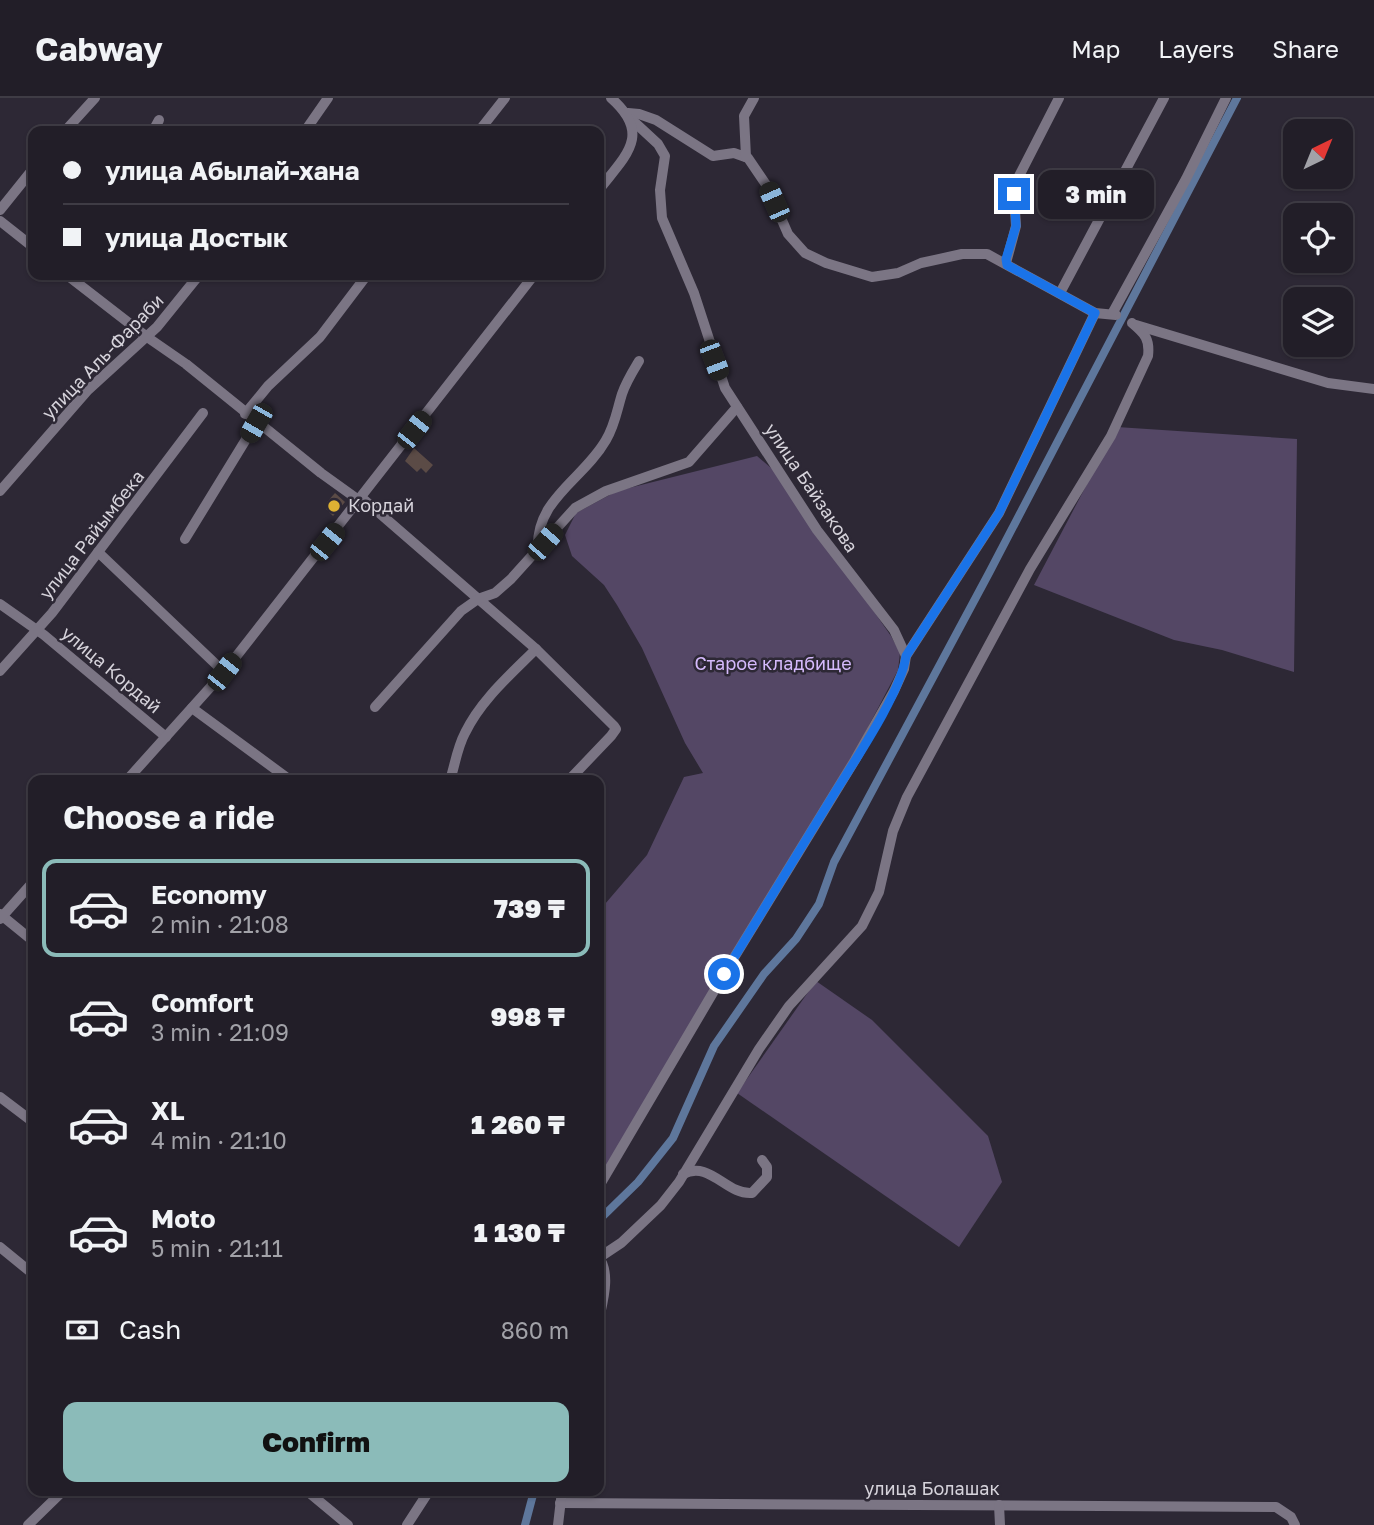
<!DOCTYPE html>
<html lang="en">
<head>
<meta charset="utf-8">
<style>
	:root { --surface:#221e28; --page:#2e2b34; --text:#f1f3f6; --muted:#a2a2a8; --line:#3f3c45; --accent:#8bbbb9 }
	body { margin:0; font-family:"Golos Text",sans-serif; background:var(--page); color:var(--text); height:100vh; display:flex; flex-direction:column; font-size:26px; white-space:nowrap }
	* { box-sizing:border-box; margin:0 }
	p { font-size:23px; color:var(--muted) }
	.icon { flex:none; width:38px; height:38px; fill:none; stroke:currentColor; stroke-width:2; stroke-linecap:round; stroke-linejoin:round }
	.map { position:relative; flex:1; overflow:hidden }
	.sheet { position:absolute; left:28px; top:677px; width:576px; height:721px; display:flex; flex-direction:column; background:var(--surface); border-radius:14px; box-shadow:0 2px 5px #0004,0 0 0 2px var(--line) }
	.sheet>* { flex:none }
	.top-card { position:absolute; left:28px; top:28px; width:576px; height:154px; border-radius:14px; box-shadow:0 2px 5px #0004,0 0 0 2px var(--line); display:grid; align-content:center; height:154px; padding:0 35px; background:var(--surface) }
	.needle { width:46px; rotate:43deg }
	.buttons { position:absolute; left:1283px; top:21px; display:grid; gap:14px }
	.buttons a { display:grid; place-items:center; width:70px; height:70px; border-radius:14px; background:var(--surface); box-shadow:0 2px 5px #0004,0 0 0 2px var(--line); font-size:35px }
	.end { position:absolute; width:32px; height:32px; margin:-16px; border:9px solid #1a73e8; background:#fff; box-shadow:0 0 0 4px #fff }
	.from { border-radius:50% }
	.bubble { position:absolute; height:49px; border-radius:14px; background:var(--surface); box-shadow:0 2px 5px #0004,0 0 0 2px var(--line); font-size:23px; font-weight:800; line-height:49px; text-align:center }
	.car { position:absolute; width:21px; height:42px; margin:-21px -10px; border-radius:9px; box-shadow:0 0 5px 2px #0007; background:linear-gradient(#222 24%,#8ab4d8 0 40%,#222 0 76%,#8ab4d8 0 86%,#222 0) }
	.top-card b { display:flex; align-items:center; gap:24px; height:66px; font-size:26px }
	.top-card b+b { border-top:2px solid var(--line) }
	.top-card i { width:18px; height:18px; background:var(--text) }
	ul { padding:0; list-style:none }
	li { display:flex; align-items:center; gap:21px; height:98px; margin:0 14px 10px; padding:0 21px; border:4px solid transparent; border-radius:14px }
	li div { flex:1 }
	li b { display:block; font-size:26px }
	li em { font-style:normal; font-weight:800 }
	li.selected { border-color:var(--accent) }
	li>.icon { width:63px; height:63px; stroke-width:1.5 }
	h2 { padding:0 35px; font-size:32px; line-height:84px }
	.pay { display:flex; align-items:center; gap:18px; height:77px; padding:0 35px; font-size:26px }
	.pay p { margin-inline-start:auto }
	.button { display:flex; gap:14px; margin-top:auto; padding:14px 35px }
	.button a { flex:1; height:80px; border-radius:14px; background:var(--accent); color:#111; font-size:28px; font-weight:800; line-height:80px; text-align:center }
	header { display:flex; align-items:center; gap:42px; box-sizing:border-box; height:98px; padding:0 35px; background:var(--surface); border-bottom:2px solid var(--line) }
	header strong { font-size:33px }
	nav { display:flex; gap:38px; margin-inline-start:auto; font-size:24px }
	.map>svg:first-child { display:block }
	.green { fill:#544765 }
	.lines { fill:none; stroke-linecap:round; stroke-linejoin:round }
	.canal { stroke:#5e779c; stroke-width:8 }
	.building { fill:#5b4b46 }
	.minor { stroke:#7b7584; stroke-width:10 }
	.route { stroke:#1a73e8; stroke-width:9 }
	.poi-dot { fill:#ddb133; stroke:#2d2835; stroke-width:2.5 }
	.labels { text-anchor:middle; stroke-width:5; stroke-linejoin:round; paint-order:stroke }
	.street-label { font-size:18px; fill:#d6d3db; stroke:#2d2835 }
	.poi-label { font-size:18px; fill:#d6d3db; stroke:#2d2835; text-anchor:start }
	.park-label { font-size:18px; fill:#d5bafc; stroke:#2d2835 }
</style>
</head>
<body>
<header>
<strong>Cabway</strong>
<nav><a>Map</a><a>Layers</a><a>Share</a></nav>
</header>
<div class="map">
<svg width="1374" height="1427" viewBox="0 0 1374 1427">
	<rect width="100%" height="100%" fill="#2d2835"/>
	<g class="green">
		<path d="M1117,329L1297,341L1294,574L1222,552L1174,542L1034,487Z"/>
		<path d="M757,358L777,375L891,538L900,555L898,572L846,671L599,1080V813L647,757L684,679L703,675L685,645L642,550L617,507L604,487L572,458L565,437L576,415L617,393Z"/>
		<path d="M816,883L872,922L988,1038L1002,1084L959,1149L737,995Z"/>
	</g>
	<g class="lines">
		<g class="canal">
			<path d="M598,1123L638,1084L673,1040L714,948L764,876L796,841L819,806L834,764L989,475L1237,0"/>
			<path d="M525,1427L534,1393"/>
		</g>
	</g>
	<g class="building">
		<path d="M414,350L433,367L426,375L421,370L417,374L405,363Z"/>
		<path d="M335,395L345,404L333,418L326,411L327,404Z"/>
	</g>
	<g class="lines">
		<g class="minor">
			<path d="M628,15L639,16L656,22L713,58L734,55L748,60L767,88L788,136L805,155L826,165L872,179L898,175L921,165L962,156H987L1095,215L1116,217"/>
			<path d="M631,21L658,46L665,58L660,92L662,120L694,195L725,290L817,432L894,532L906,558"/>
			<path d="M65,33L95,0"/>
			<path d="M153,33L159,22"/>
			<path d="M305,33L328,0"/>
			<path d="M479,33L505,0"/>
			<path d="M746,59L744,18L754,0"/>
			<path d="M598,93C625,58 653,37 611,0"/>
			<path d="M0,112L33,71"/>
			<path d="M0,123L33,149"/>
			<path d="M1006,165L1016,128L1014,96L1017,82L1059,0"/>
			<path d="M67,177L147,239L186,266L321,375L360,403"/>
			<path d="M1060,195L1164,0"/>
			<path d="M1112,216L1186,81L1226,0"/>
			<path d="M1136,227L1328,285L1374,291"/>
			<path d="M245,316L268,288L320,239L367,177"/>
			<path d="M0,393L88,292L157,229L199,177"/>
			<path d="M362,400L536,551L614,628L616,631L611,638L569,682"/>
			<path d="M185,441L256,325"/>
			<path d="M538,452C535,401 583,382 606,342C615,327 617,312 622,296C626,284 633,273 639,263"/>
			<path d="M98,454L224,574"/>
			<path d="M0,506L44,537L166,639"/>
			<path d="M0,573L52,515L203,315"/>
			<path d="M375,609L461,513L478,501L495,495L511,481L575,410L606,393L689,364L737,309"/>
			<path d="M192,610L290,682"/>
			<path d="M127,682L224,574L534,177"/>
			<path d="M450,682C455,667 457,650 465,635C481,602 510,577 536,551"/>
			<path d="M0,816L33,843"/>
			<path d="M0,821L33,784"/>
			<path d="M0,999L33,1024"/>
			<path d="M683,1076C710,1062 726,1097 752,1095L767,1079V1069L762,1062"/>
			<path d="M598,1090L724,876L855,662L894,593L904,571L906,558L999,415L1095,215"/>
			<path d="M0,1149L33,1176"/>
			<path d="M598,1158C612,1176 602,1205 598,1226"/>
			<path d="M600,1159L621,1145L661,1107L679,1084L759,951L789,908L862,828L879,794L893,733L907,699L1030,471L1111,338L1148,258C1150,241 1145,236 1132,225"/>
			<path d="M307,1393L348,1427"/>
			<path d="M560,1405L1276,1409L1291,1419L1295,1427"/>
			<path d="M999,1407L1000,1427"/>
			<path d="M28,1427L63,1393"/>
			<path d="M407,1427L429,1393"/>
			<path d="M558,1427L562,1393"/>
		</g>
	</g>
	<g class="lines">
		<path class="route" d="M724,876C761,816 797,756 834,696C855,662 901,595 906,558L999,415L1095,215L1007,167L1006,161L1016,128L1014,96"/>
	</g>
	<circle class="poi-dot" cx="334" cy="408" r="7"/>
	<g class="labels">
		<g class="street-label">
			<text transform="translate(103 259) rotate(-46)" y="6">улица Аль-Фараби</text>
			<text transform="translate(811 390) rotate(56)" y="6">улица Байзакова</text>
			<text transform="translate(92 437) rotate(-52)" y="6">улица Райымбека</text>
			<text transform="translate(111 572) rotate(40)" y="6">улица Кордай</text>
			<text x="932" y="1397">улица Болашак</text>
		</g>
		<g class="poi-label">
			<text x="348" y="414">Кордай</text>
		</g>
		<g class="park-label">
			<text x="773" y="572">Старое кладбище</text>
		</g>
	</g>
</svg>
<div class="buttons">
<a><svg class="needle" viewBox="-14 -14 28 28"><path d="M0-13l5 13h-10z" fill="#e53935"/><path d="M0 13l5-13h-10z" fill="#a2a2a8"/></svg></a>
<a><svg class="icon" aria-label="locate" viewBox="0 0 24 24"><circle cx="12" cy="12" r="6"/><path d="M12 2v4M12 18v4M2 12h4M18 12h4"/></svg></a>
<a><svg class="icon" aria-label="layers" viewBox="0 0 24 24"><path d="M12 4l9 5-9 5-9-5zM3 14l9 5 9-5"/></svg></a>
</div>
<i class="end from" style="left:724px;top:876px"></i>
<i class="end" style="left:1014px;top:96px"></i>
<div class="bubble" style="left:1038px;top:72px;width:116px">3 min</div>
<i class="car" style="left:774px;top:104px;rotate:336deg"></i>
<i class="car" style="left:714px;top:262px;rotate:159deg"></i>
<i class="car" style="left:256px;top:325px;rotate:210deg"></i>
<i class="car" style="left:414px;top:332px;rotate:38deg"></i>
<i class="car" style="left:327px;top:444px;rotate:39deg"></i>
<i class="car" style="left:545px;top:444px;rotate:41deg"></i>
<i class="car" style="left:224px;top:574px;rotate:38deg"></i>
<div class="top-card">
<b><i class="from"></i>улица Абылай-хана</b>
<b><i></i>улица Достык</b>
</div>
<section class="sheet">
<h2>Choose a ride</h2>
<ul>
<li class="selected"><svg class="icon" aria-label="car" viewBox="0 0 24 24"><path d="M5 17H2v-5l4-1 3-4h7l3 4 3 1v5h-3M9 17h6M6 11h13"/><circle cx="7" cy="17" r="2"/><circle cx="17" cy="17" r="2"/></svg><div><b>Economy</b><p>2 min · 21:08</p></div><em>739 ₸</em></li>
<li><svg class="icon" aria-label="car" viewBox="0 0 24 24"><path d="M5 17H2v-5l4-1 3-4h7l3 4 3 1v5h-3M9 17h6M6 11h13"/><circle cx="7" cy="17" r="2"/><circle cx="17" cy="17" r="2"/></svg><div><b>Comfort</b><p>3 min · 21:09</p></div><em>998 ₸</em></li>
<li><svg class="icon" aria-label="car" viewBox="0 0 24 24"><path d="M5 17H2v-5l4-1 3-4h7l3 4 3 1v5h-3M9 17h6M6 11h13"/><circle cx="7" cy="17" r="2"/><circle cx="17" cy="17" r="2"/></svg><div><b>XL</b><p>4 min · 21:10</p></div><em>1 260 ₸</em></li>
<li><svg class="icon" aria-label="car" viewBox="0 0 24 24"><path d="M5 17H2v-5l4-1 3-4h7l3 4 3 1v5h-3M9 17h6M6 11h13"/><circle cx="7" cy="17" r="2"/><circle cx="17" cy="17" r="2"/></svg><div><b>Moto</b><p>5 min · 21:11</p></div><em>1 130 ₸</em></li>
</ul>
<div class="pay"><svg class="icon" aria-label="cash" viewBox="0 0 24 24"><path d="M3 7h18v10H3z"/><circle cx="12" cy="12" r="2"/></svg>Cash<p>860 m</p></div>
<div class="button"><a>Confirm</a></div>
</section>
</div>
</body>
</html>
